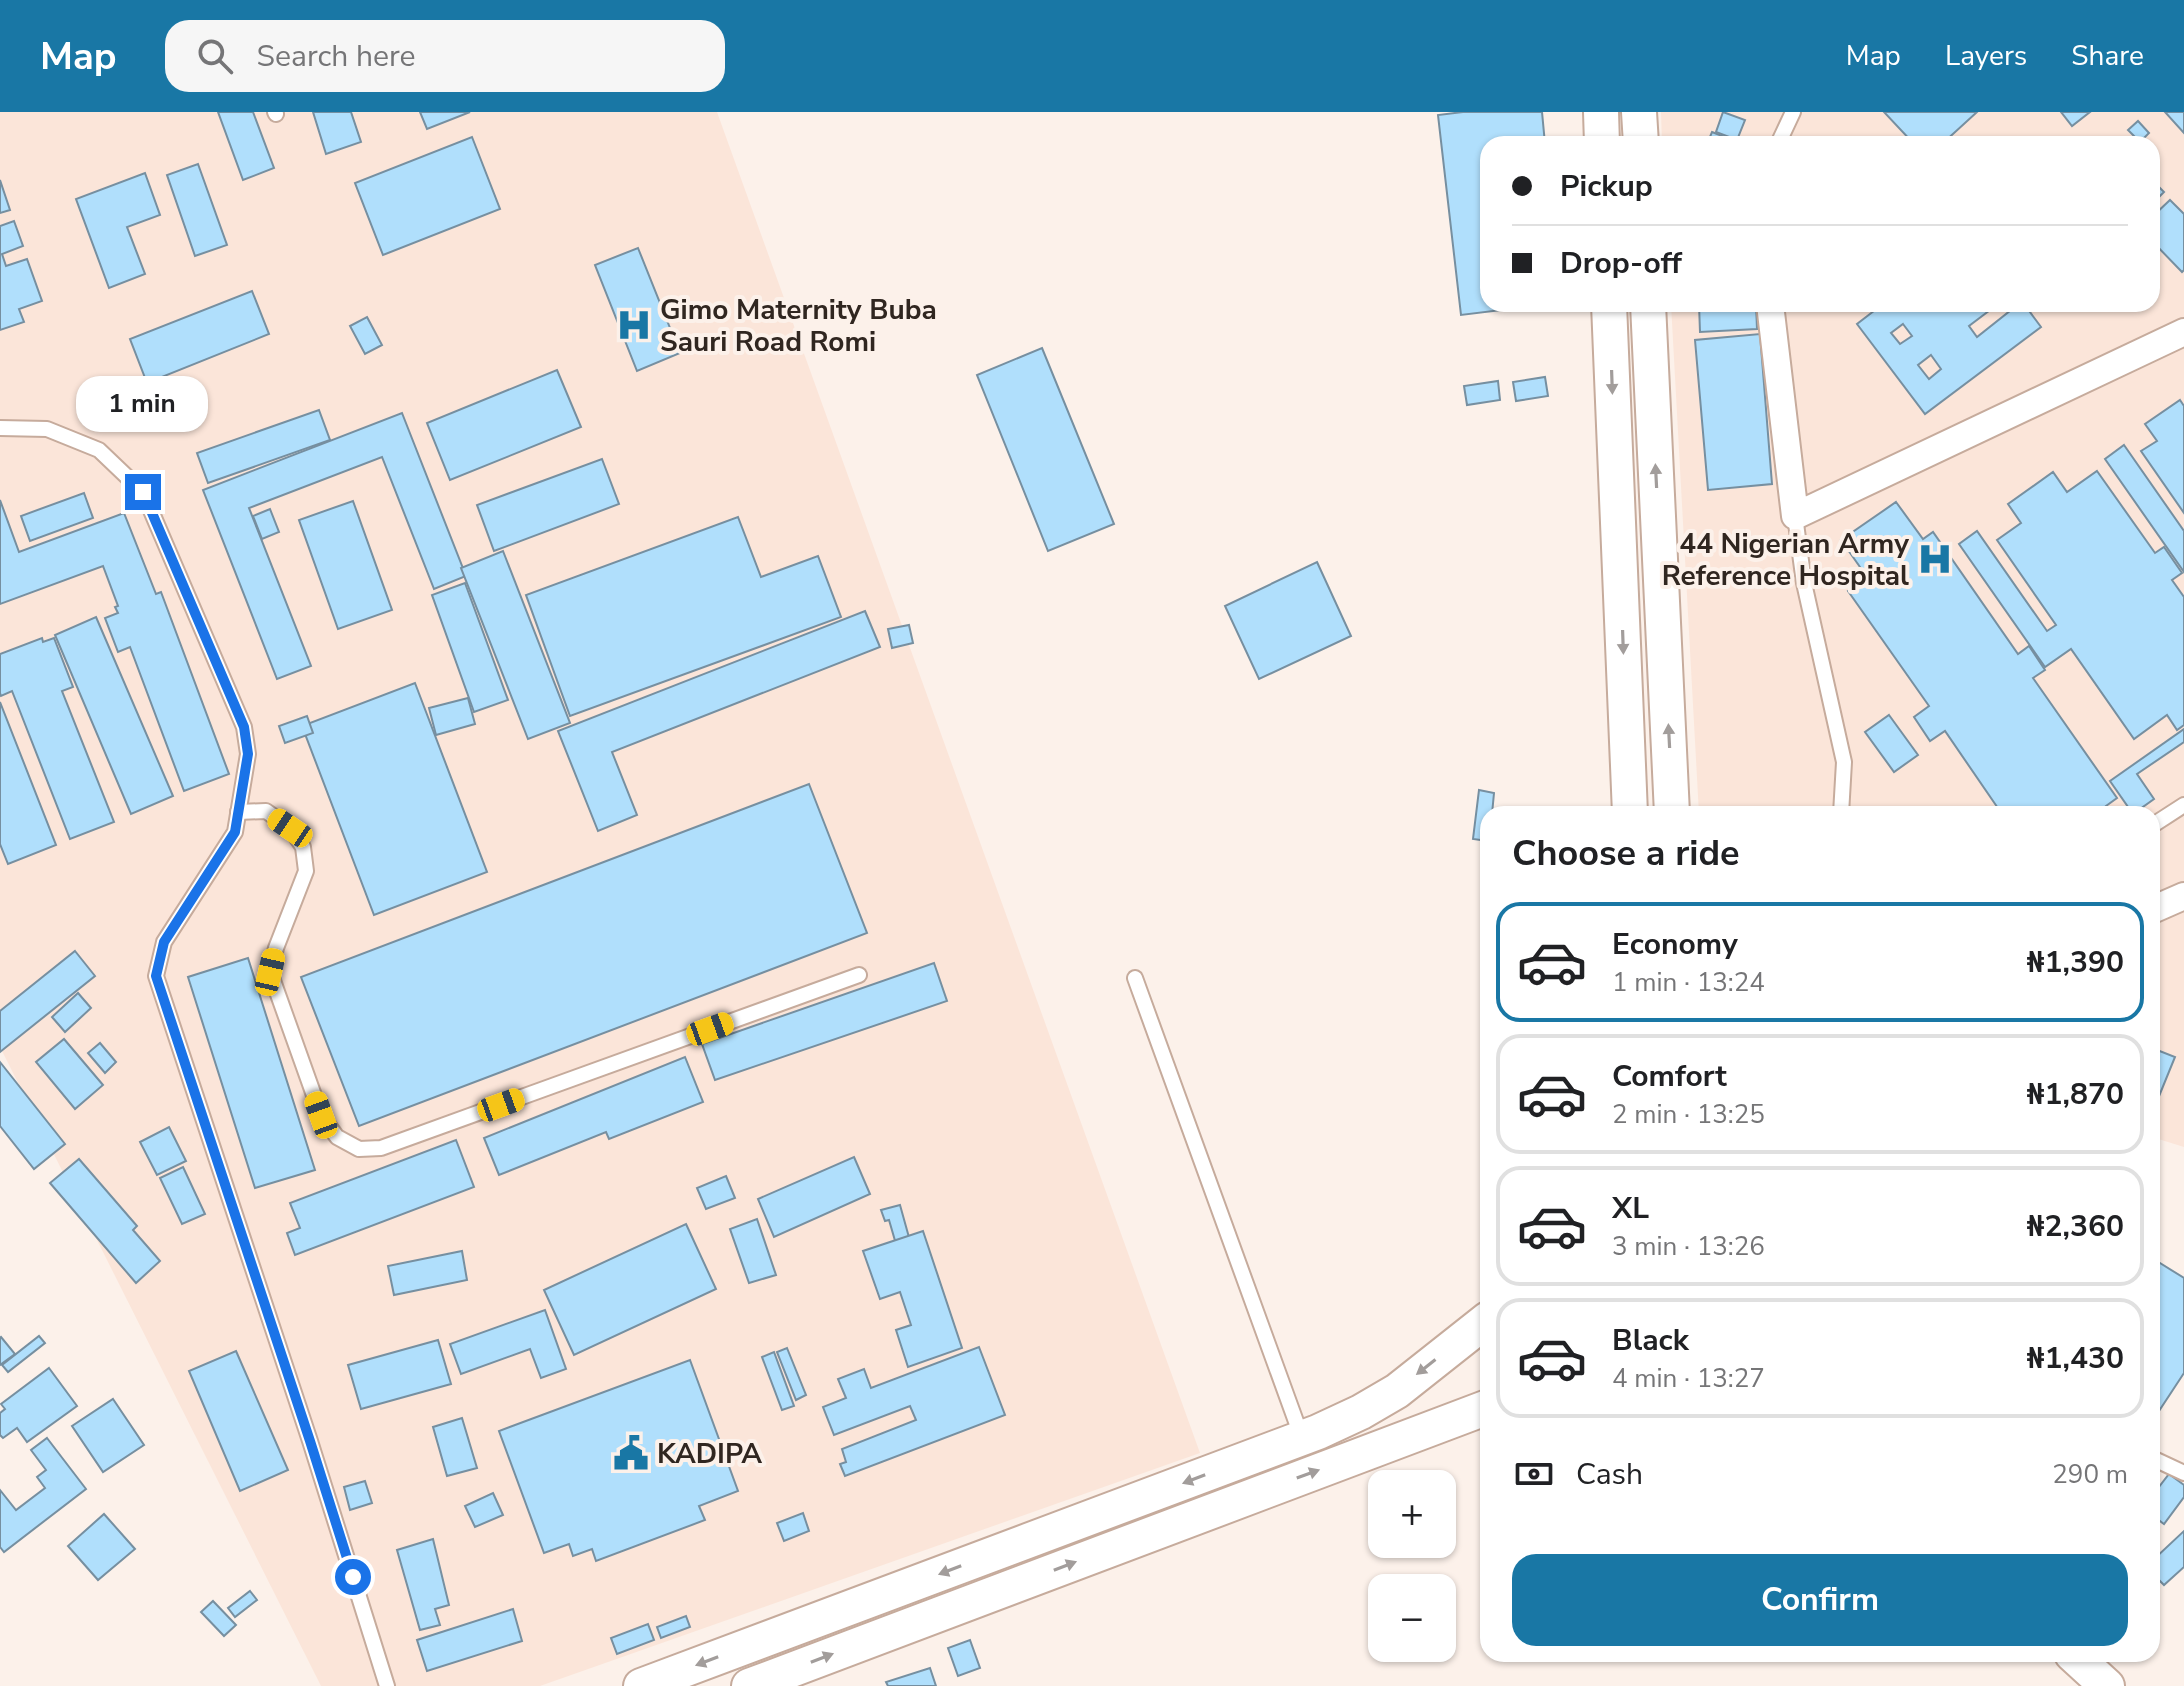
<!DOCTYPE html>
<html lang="en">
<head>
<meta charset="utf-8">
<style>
	:root { --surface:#fff; --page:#f6f6f6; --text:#202124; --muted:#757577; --line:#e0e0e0; --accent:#1977a5 }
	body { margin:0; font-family:"Nunito Sans",sans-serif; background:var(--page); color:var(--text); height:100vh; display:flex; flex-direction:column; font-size:30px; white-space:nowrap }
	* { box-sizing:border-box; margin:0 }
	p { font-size:26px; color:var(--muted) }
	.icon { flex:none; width:44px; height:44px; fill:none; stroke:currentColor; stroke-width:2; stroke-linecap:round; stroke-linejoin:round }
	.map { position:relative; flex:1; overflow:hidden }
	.details { position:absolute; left:1480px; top:694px; width:680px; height:856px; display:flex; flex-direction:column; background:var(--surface); border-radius:24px; box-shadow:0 2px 6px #0004 }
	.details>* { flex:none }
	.hud { position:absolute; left:1480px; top:24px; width:680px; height:176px; border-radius:24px; box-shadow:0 2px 6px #0004; display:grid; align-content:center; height:176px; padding:0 32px; background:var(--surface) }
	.buttons { position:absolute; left:1368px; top:1358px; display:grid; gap:16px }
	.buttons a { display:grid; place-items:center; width:88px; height:88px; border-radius:16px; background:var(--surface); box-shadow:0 2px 6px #0004; font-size:40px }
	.end { position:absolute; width:36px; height:36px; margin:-18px; border:10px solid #1a73e8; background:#fff; box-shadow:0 0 0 4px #fff }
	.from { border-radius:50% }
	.bubble { position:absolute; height:56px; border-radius:24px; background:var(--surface); box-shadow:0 2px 6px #0004; font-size:26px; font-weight:700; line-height:56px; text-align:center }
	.car { position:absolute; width:24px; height:48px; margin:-24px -12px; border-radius:10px; box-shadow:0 0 6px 2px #0007; background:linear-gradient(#f5c518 24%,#345 0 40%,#f5c518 0 76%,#345 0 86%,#f5c518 0) }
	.hud b { display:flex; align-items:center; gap:28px; height:76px; font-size:30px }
	.hud b+b { border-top:2px solid var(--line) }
	.hud i { width:20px; height:20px; background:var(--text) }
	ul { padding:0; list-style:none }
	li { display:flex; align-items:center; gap:24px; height:120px; margin:0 16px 12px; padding:0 16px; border:4px solid var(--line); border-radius:24px }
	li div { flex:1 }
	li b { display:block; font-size:30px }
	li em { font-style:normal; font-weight:700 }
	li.active { border-color:var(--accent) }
	li>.icon { width:72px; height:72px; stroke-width:1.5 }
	h2 { padding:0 32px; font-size:36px; line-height:96px }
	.pay { display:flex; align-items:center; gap:20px; height:88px; padding:0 32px; font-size:30px }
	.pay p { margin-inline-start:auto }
	.primary-button { display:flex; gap:16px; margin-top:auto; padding:16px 32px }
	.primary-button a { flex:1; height:92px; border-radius:24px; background:var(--accent); color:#fff; font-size:32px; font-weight:700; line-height:92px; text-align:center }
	header { display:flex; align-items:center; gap:48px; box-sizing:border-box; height:112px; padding:0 40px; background:var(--accent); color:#fff }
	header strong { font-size:38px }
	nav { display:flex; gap:44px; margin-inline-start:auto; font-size:28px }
	.search { width:560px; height:72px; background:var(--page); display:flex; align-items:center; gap:20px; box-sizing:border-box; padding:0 28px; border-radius:24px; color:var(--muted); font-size:30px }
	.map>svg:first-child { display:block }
	.built { fill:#fbe5d9 }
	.building { fill:#b0dffc; stroke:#768fa0; stroke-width:2; fill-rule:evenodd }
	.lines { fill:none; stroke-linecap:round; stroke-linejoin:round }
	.service-casing { stroke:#c6ab9c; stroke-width:18 }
	.minor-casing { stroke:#c6ab9c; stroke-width:30 }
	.tertiary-casing { stroke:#c6ab9c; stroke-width:38 }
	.service { stroke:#fff; stroke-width:14 }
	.minor { stroke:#fff; stroke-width:26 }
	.tertiary { stroke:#fff; stroke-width:34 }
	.oneway { fill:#a29d9b }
	.route { stroke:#1a73e8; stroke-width:10 }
	.labels { text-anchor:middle; stroke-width:8; stroke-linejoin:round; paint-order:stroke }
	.poi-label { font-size:28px; font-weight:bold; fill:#302620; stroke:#fcf1ea; text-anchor:start }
</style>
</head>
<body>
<header>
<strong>Map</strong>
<div class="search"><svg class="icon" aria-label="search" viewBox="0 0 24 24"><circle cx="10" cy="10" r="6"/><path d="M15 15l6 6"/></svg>Search here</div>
<nav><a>Map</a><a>Layers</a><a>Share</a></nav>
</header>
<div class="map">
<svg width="2184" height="1574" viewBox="0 0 2184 1574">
	<rect width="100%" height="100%" fill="#fcf1ea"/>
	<g class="built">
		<path d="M0,0H717L1200,1341L540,1574H321L0,935Z"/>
		<path d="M1661,0H2184V1035L2152,1025V702H1699L1671,192H2152V32H1662Z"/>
	</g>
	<g class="building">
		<path d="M218,0H253L274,56L243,68Z"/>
		<path d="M313,0H351L361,30L326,42Z"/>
		<path d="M420,0H470L427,17Z"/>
		<path d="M1463,0H1542L1545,32H1488V192H1550L1461,203L1438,3Z"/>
		<path d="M1723,0L1745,8L1737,28L1716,20Z"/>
		<path d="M1884,0H1977L1942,32H1914Z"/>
		<path d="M2061,0H2090L2072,14Z"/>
		<path d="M2165,0H2184V21Z"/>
		<path d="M2138,9L2149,21L2140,30L2128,18Z"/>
		<path d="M1712,20L1735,29L1734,32H1707Z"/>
		<path d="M472,25L500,97L383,143L355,71Z"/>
		<path d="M198,52L227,133L195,144L167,63Z"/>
		<path d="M145,61L160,103L127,115L145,162L109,176L76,87Z"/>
		<path d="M0,68L10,98L0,101Z"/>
		<path d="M2152,68L2164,80L2152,92Z"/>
		<path d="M2170,88L2184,102V158L2182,160L2152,129V105Z"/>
		<path d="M14,109L23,134L2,142L6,154L27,147L42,189L19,197L24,210L0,218V114Z"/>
		<path d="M638,136L680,241L637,259L595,153Z"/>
		<path d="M252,179L269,222L147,271L130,227Z"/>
		<path d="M1699,192H1756L1757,217L1700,220Z"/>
		<path d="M1883,192H1998L1969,214L1977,225L2011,198L2006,192H2024L2041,215L1925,302L1857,212ZM1903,212L1912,224L1900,232L1891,221ZM1931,243L1941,257L1929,267L1918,253Z"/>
		<path d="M367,205L382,233L365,242L350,214Z"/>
		<path d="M1760,222L1772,372L1708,378L1695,228Z"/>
		<path d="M1042,236L1114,412L1048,439L977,263Z"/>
		<path d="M557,258L581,315L450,368L427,311Z"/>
		<path d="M1545,265L1548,284L1516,289L1513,270Z"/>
		<path d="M1498,269L1500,288L1467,293L1464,274Z"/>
		<path d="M2180,288L2184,294V401L2141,339L2157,329L2145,312Z"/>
		<path d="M319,298L330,328L208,371L197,341Z"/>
		<path d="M402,301L466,464L434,477L382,345L249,396L311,554L277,567L203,378Z"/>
		<path d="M2124,333L2184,419V460L2105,347Z"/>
		<path d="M602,347L619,392L494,439L477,393Z"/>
		<path d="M2097,359L2155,441L2164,435L2182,461L2172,468L2184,485V613L2177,618L2167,603L2134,627L2071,537L2045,555L1959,432L1977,419L2047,519L2056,513L1997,428L2021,411L2008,392L2053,360L2067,380Z"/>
		<path d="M84,381L93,406L30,429L21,404Z"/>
		<path d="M0,388L19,440L124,401L156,482L161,480L229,662L184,679L130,535L118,540L105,506L118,501L115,495L118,494L103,454L0,492Z"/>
		<path d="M353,389L392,498L338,517L299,408Z"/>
		<path d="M1896,390L1923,427L1933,420L2018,542L2029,534L2045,558L2033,566L2117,686L2106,694L2111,702H2002L1945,619L1930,629L1914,605L1929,594L1848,479L1867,465L1841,428Z"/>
		<path d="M270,397L279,420L262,427L253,404Z"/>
		<path d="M738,405L761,465L818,444L841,505L570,604L526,483Z"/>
		<path d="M503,439L570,611L528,627L461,456Z"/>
		<path d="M1317,450L1351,524L1259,567L1225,494Z"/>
		<path d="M465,471L508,588L474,600L432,483Z"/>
		<path d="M865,499L880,535L612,640L637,703L598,719L558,619Z"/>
		<path d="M96,505L173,684L131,702L55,523Z"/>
		<path d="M909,513L913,531L892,536L888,517Z"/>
		<path d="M42,526L43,530L54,526L73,575L62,579L114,710L70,727L12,579L1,584L0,581V542Z"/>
		<path d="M415,571L487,760L374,803L302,614Z"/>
		<path d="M468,586L475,612L436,623L429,596Z"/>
		<path d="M0,590L56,733L8,752L0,732Z"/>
		<path d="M1889,603L1918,643L1894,660L1865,620Z"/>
		<path d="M307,604L313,621L285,631L279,614Z"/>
		<path d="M2184,617V630L2137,662L2154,687L2133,702L2110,669Z"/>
		<path d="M809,672L867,821L359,1014L301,865Z"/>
		<path d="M1479,678L1494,681L1492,702H1488V729L1473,727Z"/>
		<path d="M75,839L95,864L0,940V899Z"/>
		<path d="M248,846L315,1058L255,1076L188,865Z"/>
		<path d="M934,851L947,889L715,968L702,932Z"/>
		<path d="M78,881L91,896L65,920L52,905Z"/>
		<path d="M64,927L103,973L75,997L36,950Z"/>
		<path d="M100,931L116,950L105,961L88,941Z"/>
		<path d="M2152,936L2175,945L2153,999H2152Z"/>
		<path d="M685,945L703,990L609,1027L606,1020L499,1063L484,1026Z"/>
		<path d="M0,950L65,1032L34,1057L0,1014Z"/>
		<path d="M169,1015L186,1049L157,1063L140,1030Z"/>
		<path d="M456,1028L474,1075L295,1143L287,1121L300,1116L290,1091Z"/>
		<path d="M854,1045L870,1082L774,1125L758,1087Z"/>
		<path d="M79,1047L137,1114L133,1118L160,1149L136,1171L50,1071Z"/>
		<path d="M183,1055L205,1102L182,1112L160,1066Z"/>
		<path d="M726,1064L735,1086L706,1097L697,1076Z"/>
		<path d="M900,1093L910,1129L896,1132L889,1108L885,1109L881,1098Z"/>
		<path d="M757,1107L776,1163L749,1171L730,1117Z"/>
		<path d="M686,1112L716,1177L574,1243L544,1178Z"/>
		<path d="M923,1119L962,1236L908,1255L896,1218L911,1213L900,1180L880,1187L863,1139Z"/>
		<path d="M462,1139L467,1168L394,1183L388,1154Z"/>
		<path d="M2152,1146L2184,1166V1261L2157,1302L2152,1298Z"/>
		<path d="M545,1198L566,1257L541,1266L530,1237L461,1262L450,1232Z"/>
		<path d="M39,1224L45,1231L8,1260L2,1253Z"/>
		<path d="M1,1225L15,1242L0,1253V1226Z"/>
		<path d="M438,1228L451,1272L361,1297L348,1253Z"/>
		<path d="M979,1235L1005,1303L845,1364L840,1352L846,1350L842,1337L916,1308L910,1294L834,1323L823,1295L846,1286L838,1267L864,1257L871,1276Z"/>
		<path d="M787,1236L806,1283L796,1288L777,1240Z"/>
		<path d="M236,1239L288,1358L240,1379L189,1259Z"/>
		<path d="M774,1240L794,1294L782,1298L762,1245Z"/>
		<path d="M690,1248L738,1379L699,1394L705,1408L596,1449L592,1437L573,1444L569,1432L544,1441L499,1319Z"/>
		<path d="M49,1256L77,1294L27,1330L17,1316L3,1326L0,1323V1301L5,1297L1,1292Z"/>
		<path d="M113,1287L144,1333L103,1360L72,1314Z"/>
		<path d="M462,1306L477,1356L447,1364L433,1315Z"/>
		<path d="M47,1326L86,1377L4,1440L0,1435V1378L16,1398L45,1376L37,1365L46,1358L31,1338Z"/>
		<path d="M2169,1362L2184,1373V1385L2164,1412L2152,1403V1384Z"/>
		<path d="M365,1369L372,1391L350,1398L344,1375Z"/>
		<path d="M493,1381L503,1403L475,1415L465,1394Z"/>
		<path d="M803,1401L809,1419L784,1429L777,1411Z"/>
		<path d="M104,1402L135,1437L98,1468L68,1434Z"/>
		<path d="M2184,1419V1455L2164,1473L2152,1461V1449Z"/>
		<path d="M433,1427L449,1493L435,1497L440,1513L420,1518L397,1438Z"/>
		<path d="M250,1479L257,1488L235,1505L228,1496Z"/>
		<path d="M213,1489L236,1513L224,1524L201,1500Z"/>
		<path d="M513,1497L522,1529L427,1559L417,1528Z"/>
		<path d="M686,1504L690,1515L661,1526L657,1515Z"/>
		<path d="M648,1512L654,1528L617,1542L611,1526Z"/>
		<path d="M970,1528L980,1556L958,1564L948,1536Z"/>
		<path d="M930,1556L936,1574H888L886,1570Z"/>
	</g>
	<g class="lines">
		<g class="service-casing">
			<g id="service">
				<path d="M275,0L276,2"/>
				<path d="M1778,32L1793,0"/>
				<path d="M0,316L47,317L99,338L143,380L244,615L248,642L235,720L164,830L156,864L310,1329L387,1574"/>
				<path d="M1795,404L1804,471L1844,650L1841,702"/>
				<path d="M238,700L266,699L290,716L303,735L306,759L276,836L270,860L321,1003L337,1025L359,1037L381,1036L859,863"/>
				<path d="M2153,713L2184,693"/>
				<path d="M1135,866L1302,1326"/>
				<path d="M2152,1346L2184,1361"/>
			</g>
		</g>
		<g class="minor-casing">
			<g id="minor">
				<path d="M1770,192L1795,404L2184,220"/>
				<path d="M2152,798L2184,784"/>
			</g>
		</g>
		<g class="tertiary-casing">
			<g id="tertiary">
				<path d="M1601,0L1602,32"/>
				<path d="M1639,0L1641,32"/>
				<path d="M1609,192L1630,702"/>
				<path d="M1648,192L1672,702"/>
				<path d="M2072,1542L2107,1574"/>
				<path d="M641,1574L1318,1320L1361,1300L1397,1279L1488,1207"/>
				<path d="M749,1574L1488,1295"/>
			</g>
		</g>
		<use href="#service" class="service"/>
		<use href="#minor" class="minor"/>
		<use href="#tertiary" class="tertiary"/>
	</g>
	<defs><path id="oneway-solid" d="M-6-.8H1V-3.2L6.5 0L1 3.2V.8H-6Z" transform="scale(2)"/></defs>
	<g class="oneway">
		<use href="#oneway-solid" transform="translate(1612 270) rotate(88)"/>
		<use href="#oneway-solid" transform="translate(1656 364) rotate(-93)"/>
		<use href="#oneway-solid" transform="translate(1623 530) rotate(88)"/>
		<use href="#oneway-solid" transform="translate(1669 624) rotate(-93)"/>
		<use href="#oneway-solid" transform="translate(1426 1255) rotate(142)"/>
		<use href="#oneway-solid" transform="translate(1308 1362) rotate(-20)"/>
		<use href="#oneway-solid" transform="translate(1194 1367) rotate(159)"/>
		<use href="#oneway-solid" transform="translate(1065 1454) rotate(-21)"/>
		<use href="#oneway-solid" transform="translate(950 1458) rotate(159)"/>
		<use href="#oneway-solid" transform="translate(822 1546) rotate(-21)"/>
		<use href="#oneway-solid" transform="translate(707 1549) rotate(159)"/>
	</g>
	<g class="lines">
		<path class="route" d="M143,380L244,615L248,642L235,720L164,830L156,864L310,1329L353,1465"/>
	</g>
	<defs>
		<g id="hospital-bare" transform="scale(2.76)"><path d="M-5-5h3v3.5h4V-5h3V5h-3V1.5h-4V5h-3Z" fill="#1977a5" stroke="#fcf1ea" stroke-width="2.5" paint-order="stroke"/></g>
		<g id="civic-bare" transform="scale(2.76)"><path d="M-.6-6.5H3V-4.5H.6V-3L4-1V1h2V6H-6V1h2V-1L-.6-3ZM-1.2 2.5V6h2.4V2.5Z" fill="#1977a5" stroke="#fcf1ea" stroke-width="2.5" paint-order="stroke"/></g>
	</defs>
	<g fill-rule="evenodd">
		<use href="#hospital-bare" x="634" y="213"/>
		<use href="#hospital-bare" x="1935" y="447"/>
		<use href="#civic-bare" x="631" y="1341"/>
	</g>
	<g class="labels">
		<g class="poi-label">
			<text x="660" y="207">Gimo Maternity Buba<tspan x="660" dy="32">Sauri Road Romi</tspan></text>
			<text x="1909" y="441" text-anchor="end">44 Nigerian Army<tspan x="1909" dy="32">Reference Hospital</tspan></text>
			<text x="657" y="1351">KADIPA</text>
		</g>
	</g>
</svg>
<div class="buttons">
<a>+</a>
<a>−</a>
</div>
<i class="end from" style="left:353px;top:1465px"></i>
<i class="end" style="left:143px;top:380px"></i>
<div class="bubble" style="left:76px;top:264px;width:132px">1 min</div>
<i class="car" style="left:290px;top:716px;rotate:304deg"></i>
<i class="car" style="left:270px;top:860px;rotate:13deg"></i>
<i class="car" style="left:710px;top:917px;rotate:70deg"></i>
<i class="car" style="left:501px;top:993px;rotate:70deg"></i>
<i class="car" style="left:321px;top:1003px;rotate:340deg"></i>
<div class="hud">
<b><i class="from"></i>Pickup</b>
<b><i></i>Drop-off</b>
</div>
<section class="details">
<h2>Choose a ride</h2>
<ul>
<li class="active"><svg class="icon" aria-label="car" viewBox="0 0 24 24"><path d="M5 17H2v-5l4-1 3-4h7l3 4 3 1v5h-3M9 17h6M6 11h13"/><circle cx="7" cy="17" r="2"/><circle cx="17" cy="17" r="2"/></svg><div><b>Economy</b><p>1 min · 13:24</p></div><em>₦1,390</em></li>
<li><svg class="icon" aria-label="car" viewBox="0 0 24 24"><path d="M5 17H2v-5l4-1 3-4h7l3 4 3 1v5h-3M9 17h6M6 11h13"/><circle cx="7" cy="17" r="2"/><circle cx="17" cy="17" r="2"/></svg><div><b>Comfort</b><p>2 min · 13:25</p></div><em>₦1,870</em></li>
<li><svg class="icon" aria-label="car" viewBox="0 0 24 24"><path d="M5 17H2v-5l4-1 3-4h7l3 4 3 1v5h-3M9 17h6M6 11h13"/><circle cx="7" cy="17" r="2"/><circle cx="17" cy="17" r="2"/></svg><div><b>XL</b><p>3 min · 13:26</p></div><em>₦2,360</em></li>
<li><svg class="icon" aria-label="car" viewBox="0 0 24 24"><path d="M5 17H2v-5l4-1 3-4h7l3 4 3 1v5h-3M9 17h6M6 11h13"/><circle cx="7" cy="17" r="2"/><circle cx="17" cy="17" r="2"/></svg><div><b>Black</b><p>4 min · 13:27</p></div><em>₦1,430</em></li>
</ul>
<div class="pay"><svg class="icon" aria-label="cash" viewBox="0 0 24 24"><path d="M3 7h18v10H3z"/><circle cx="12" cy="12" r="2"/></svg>Cash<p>290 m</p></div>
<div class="primary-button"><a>Confirm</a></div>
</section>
</div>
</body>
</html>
